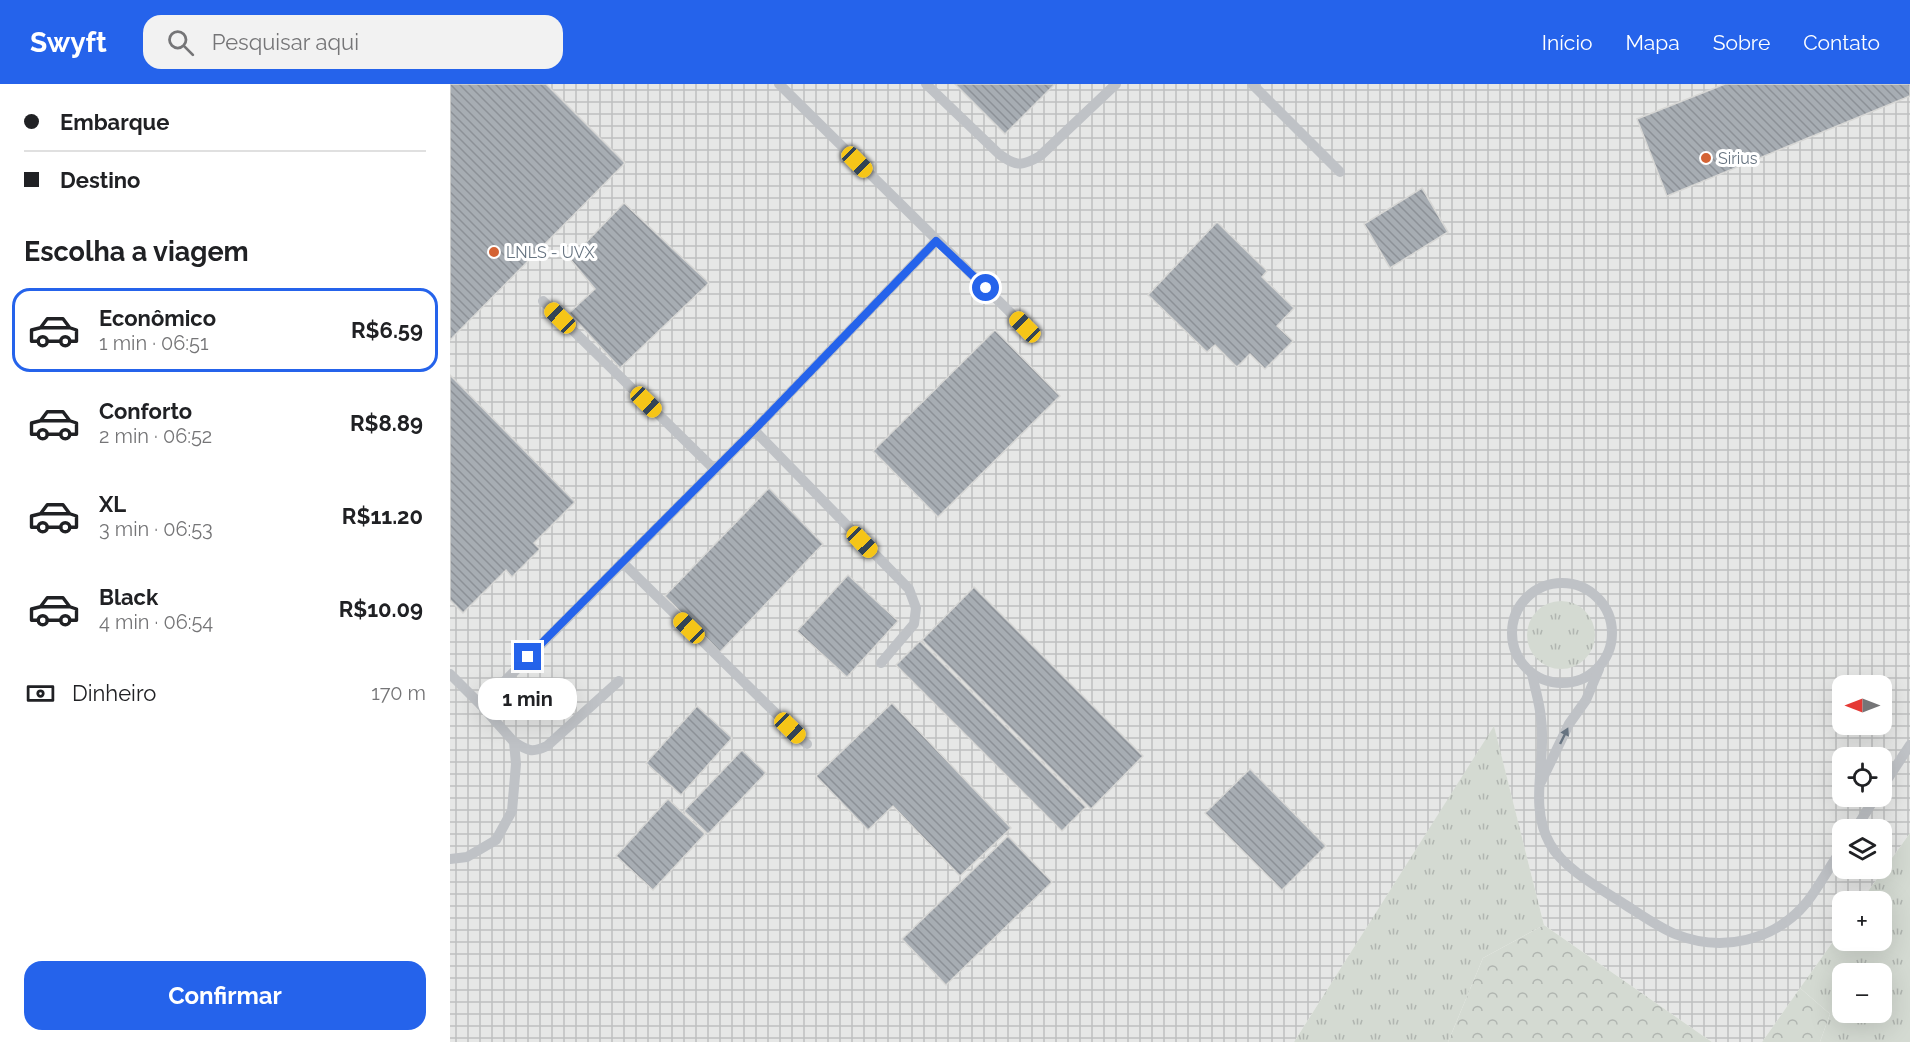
<!DOCTYPE html>
<html lang="pt">
<head>
<meta charset="utf-8">
<style>
	:root { --surface:#fff; --page:#f2f2f2; --text:#202124; --muted:#757577; --line:#e0e0e0; --accent:#2563eb }
	body { margin:0; font-family:Raleway,sans-serif; background:var(--page); color:var(--text); height:100vh; display:flex; flex-direction:column; font-size:22px; white-space:nowrap }
	* { box-sizing:border-box; margin:0 }
	p { font-size:20px; color:var(--muted) }
	.icon { flex:none; width:33px; height:33px; fill:none; stroke:currentColor; stroke-width:2; stroke-linecap:round; stroke-linejoin:round }
	.map { position:relative; flex:1; overflow:hidden }
	.sheet { display:flex; flex-direction:column; background:var(--surface); width:450px }
	.sheet>* { flex:none }
	.hud { display:grid; align-content:center; height:132px; padding:0 24px; background:var(--surface) }
	.needle { width:39px; rotate:270deg }
	.tools { position:absolute; left:1382px; top:591px; display:grid; gap:12px }
	.tools a { display:grid; place-items:center; width:60px; height:60px; border-radius:12px; background:var(--surface); box-shadow:0 6px 24px #0002; font-size:30px }
	.end { position:absolute; width:27px; height:27px; margin:-14px; border:8px solid #2563eb; background:#fff; box-shadow:0 0 0 3px #fff }
	.from { border-radius:50% }
	.bubble { position:absolute; height:42px; border-radius:18px; background:var(--surface); box-shadow:0 6px 24px #0002; font-size:20px; font-weight:700; line-height:42px; text-align:center }
	.car { position:absolute; width:18px; height:36px; margin:-18px -9px; border-radius:8px; box-shadow:0 0 4px 2px #0007; background:linear-gradient(#f5c518 24%,#345 0 40%,#f5c518 0 76%,#345 0 86%,#f5c518 0) }
	.hud b { display:flex; align-items:center; gap:21px; height:57px; font-size:22px }
	.hud b+b { border-top:2px solid var(--line) }
	.hud i { width:15px; height:15px; background:var(--text) }
	ul { padding:0; list-style:none }
	li { display:flex; align-items:center; gap:18px; height:84px; margin:0 12px 9px; padding:0 12px; border:3px solid transparent; border-radius:18px }
	li div { flex:1 }
	li b { display:block; font-size:22px }
	li em { font-style:normal; font-weight:700 }
	li.selected { border-color:var(--accent) }
	li>.icon { width:54px; height:54px; stroke-width:1.5 }
	h2 { padding:0 24px; font-size:27px; line-height:72px }
	.pay { display:flex; align-items:center; gap:15px; height:66px; padding:0 24px; font-size:22px }
	.pay p { margin-inline-start:auto }
	.cta { display:flex; gap:12px; margin-top:auto; padding:12px 24px }
	.cta a { flex:1; height:69px; border-radius:18px; background:var(--accent); color:#fff; font-size:24px; font-weight:700; line-height:69px; text-align:center }
	header { display:flex; align-items:center; gap:36px; box-sizing:border-box; height:84px; padding:0 30px; background:var(--accent); color:#fff }
	header strong { font-size:28px }
	nav { display:flex; gap:33px; margin-inline-start:auto; font-size:21px }
	.search { width:420px; height:54px; background:var(--page); display:flex; align-items:center; gap:15px; box-sizing:border-box; padding:0 21px; border-radius:18px; color:var(--muted); font-size:22px }
	main { display:flex; flex:1; min-height:0 }
	.map>svg:first-child { display:block }
	.industrial { fill:url(#industrial-grid); fill-rule:evenodd }
	.grass { fill:url(#grass-tufts); fill-rule:evenodd }
	.forest { fill:url(#forest-crowns) }
	.building { fill:url(#building-back-hatch); stroke:#d7d7d5; stroke-width:1.5 }
	.lines { fill:none; stroke-linecap:round; stroke-linejoin:round }
	.lane { stroke:#bfc2c6; stroke-width:10 }
	.oneway { fill:#677481 }
	.route { stroke:#2563eb; stroke-width:8 }
	.poi-dot { fill:#d46334; stroke:#fff; stroke-width:2 }
	.labels { text-anchor:middle; stroke-width:6; stroke-linejoin:round; paint-order:stroke }
	.poi-label { font-size:16px; fill:#677481; stroke:#fff; text-anchor:start }
</style>
</head>
<body>
<header>
<strong>Swyft</strong>
<div class="search"><svg class="icon" aria-label="search" viewBox="0 0 24 24"><circle cx="10" cy="10" r="6"/><path d="M15 15l6 6"/></svg>Pesquisar aqui</div>
<nav><a>Início</a><a>Mapa</a><a>Sobre</a><a>Contato</a></nav>
</header>
<main>
<section class="sheet">
<div class="hud">
<b><i class="from"></i>Embarque</b>
<b><i></i>Destino</b>
</div>
<h2>Escolha a viagem</h2>
<ul>
<li class="selected"><svg class="icon" aria-label="car" viewBox="0 0 24 24"><path d="M5 17H2v-5l4-1 3-4h7l3 4 3 1v5h-3M9 17h6M6 11h13"/><circle cx="7" cy="17" r="2"/><circle cx="17" cy="17" r="2"/></svg><div><b>Econômico</b><p>1 min · 06:51</p></div><em>R$6.59</em></li>
<li><svg class="icon" aria-label="car" viewBox="0 0 24 24"><path d="M5 17H2v-5l4-1 3-4h7l3 4 3 1v5h-3M9 17h6M6 11h13"/><circle cx="7" cy="17" r="2"/><circle cx="17" cy="17" r="2"/></svg><div><b>Conforto</b><p>2 min · 06:52</p></div><em>R$8.89</em></li>
<li><svg class="icon" aria-label="car" viewBox="0 0 24 24"><path d="M5 17H2v-5l4-1 3-4h7l3 4 3 1v5h-3M9 17h6M6 11h13"/><circle cx="7" cy="17" r="2"/><circle cx="17" cy="17" r="2"/></svg><div><b>XL</b><p>3 min · 06:53</p></div><em>R$11.20</em></li>
<li><svg class="icon" aria-label="car" viewBox="0 0 24 24"><path d="M5 17H2v-5l4-1 3-4h7l3 4 3 1v5h-3M9 17h6M6 11h13"/><circle cx="7" cy="17" r="2"/><circle cx="17" cy="17" r="2"/></svg><div><b>Black</b><p>4 min · 06:54</p></div><em>R$10.09</em></li>
</ul>
<div class="pay"><svg class="icon" aria-label="cash" viewBox="0 0 24 24"><path d="M3 7h18v10H3z"/><circle cx="12" cy="12" r="2"/></svg>Dinheiro<p>170 m</p></div>
<div class="cta"><a>Confirmar</a></div>
</section>
<div class="map">
<svg width="1460" height="958" viewBox="0 0 1460 958">
	<defs>
		<pattern id="industrial-grid" width="8" height="8" patternUnits="userSpaceOnUse" patternTransform="scale(1.5)"><rect width="8" height="8" fill="#e6e7e6"/><path d="M0 4h8M4 0v8" fill="none" stroke="#bec0c0"/></pattern>
		<pattern id="grass-tufts" width="24" height="20" patternUnits="userSpaceOnUse" patternTransform="scale(1.5)"><rect width="24" height="20" fill="#d4dad2"/><path d="M3 7l-1-3M5 7V3M7 7l1-3M15 17l-1-3M17 17v-4M19 17l1-3" fill="none" stroke="#b0b5b0"/></pattern>
		<pattern id="forest-crowns" width="20" height="18" patternUnits="userSpaceOnUse" patternTransform="scale(1.5)"><rect width="20" height="18" fill="#d4dad2"/><path d="M2 6a3 3 0 1 1 6 0M12 15a3 3 0 1 1 6 0" fill="none" stroke="#b0b5b0"/></pattern>
		<pattern id="building-back-hatch" width="6" height="6" patternUnits="userSpaceOnUse" patternTransform="scale(1.5)"><rect width="6" height="6" fill="#a7adb3"/><path d="M-1 5l2 2M0 0l6 6M5-1l2 2" fill="none" stroke="#8c9197"/></pattern>
	</defs>
	<rect width="100%" height="100%" fill="#f5f5f2"/>
	<path class="industrial" d="M0,0H1460V749L1411,817L1392,818V845L1312,958H1262L1094,841L1044,643L844,958H0ZM1392,602H1431V640H1392ZM1392,674H1431V712H1392ZM1392,746H1431V784H1392Z"/>
	<g class="grass">
		<circle cx="1111" cy="551" r="34"/>
		<path d="M1044,642L1094,841L1033,874L998,958H844Z"/>
		<path d="M1460,749V958H1370L1380,930L1350,904L1392,845V856H1431V818L1411,817ZM1392,890H1431V928H1392Z"/>
	</g>
	<g class="forest">
		<path d="M1094,841L1262,958H998L1033,874Z"/>
		<path d="M1350,904L1380,930L1370,958H1312Z"/>
	</g>
	<g class="building">
		<path d="M0,0H96L175,79L0,256Z"/>
		<path d="M505,0H605L555,50Z"/>
		<path d="M1275,0H1460V12L1217,112L1187,35Z"/>
		<path d="M972,104L998,148L940,184L914,140Z"/>
		<path d="M174,119L259,199L170,284L119,229L145,205L120,175Z"/>
		<path d="M767,138L817,187L812,193L844,224L827,242L843,257L815,285L800,270L787,283L765,261L757,268L698,211Z"/>
		<path d="M545,246L610,312L488,433L423,367Z"/>
		<path d="M0,291L125,418L84,459L90,465L62,493L56,486L13,529L0,516Z"/>
		<path d="M319,404L373,460L270,568L215,512Z"/>
		<path d="M398,491L448,537L397,593L347,547Z"/>
		<path d="M524,503L693,672L641,725L472,556Z"/>
		<path d="M470,557L636,723L612,747L446,581Z"/>
		<path d="M442,619L561,744L510,792L443,722L418,746L366,692Z"/>
		<path d="M247,622L282,654L231,711L196,679Z"/>
		<path d="M292,666L316,689L258,750L234,727Z"/>
		<path d="M800,685L876,762L832,806L755,729Z"/>
		<path d="M218,715L255,750L203,806L166,772Z"/>
		<path d="M558,752L602,798L496,901L452,855Z"/>
	</g>
	<g class="lines">
		<g class="lane">
			<path d="M329,0L575,243"/>
			<path d="M476,0L549,70C566,83 573,82 590,72L666,0"/>
			<path d="M802,0L890,88"/>
			<path d="M93,217L264,385"/>
			<path d="M304,346L459,505L466,524L464,540L431,579"/>
			<path d="M172,478L357,660"/>
			<circle cx="1112" cy="549" r="50"/>
			<path d="M0,590L31,621"/>
			<path d="M1082,590C1085,605 1090,620 1091,635C1097,678 1078,720 1100,760C1114,785 1151,805 1174,820C1190,830 1208,843 1225,850C1272,869 1325,857 1357,818C1370,801 1380,782 1392,765"/>
			<path d="M64,658C78,667 82,669 97,662L169,597"/>
			<path d="M1091,698L1119,640L1136,616L1149,585"/>
			<path d="M1431,705L1460,661"/>
			<path d="M1405,746L1426,712"/>
			<path d="M0,775L17,773L46,756L62,727L66,680L64,658L31,621L304,346L486,157"/>
		</g>
	</g>
	<defs><path id="oneway-solid" d="M-6-.8H1V-3.2L6.5 0L1 3.2V.8H-6Z" transform="scale(1.5)"/></defs>
	<use class="oneway" href="#oneway-solid" transform="translate(1114 652) rotate(-64)"/>
	<g class="lines">
		<path class="route" d="M78,573L304,346L486,157L536,204"/>
	</g>
	<g class="poi-dot">
		<circle cx="1256" cy="74" r="6"/>
		<circle cx="44" cy="168" r="6"/>
	</g>
	<g class="labels">
		<g class="poi-label">
			<text x="1268" y="80">Sirius</text>
			<text x="56" y="174">LNLS - UVX</text>
		</g>
	</g>
</svg>
<div class="tools">
<a><svg class="needle" viewBox="-14 -14 28 28"><path d="M0-13l5 13h-10z" fill="#e53935"/><path d="M0 13l5-13h-10z" fill="#757577"/></svg></a>
<a><svg class="icon" aria-label="locate" viewBox="0 0 24 24"><circle cx="12" cy="12" r="6"/><path d="M12 2v4M12 18v4M2 12h4M18 12h4"/></svg></a>
<a><svg class="icon" aria-label="layers" viewBox="0 0 24 24"><path d="M12 4l9 5-9 5-9-5zM3 14l9 5 9-5"/></svg></a>
<a>+</a>
<a>−</a>
</div>
<i class="end from" style="left:536px;top:204px"></i>
<i class="end" style="left:78px;top:573px"></i>
<div class="bubble" style="left:28px;top:594px;width:99px">1 min</div>
<i class="car" style="left:407px;top:78px;rotate:135deg"></i>
<i class="car" style="left:110px;top:234px;rotate:314deg"></i>
<i class="car" style="left:575px;top:243px;rotate:315deg"></i>
<i class="car" style="left:196px;top:318px;rotate:134deg"></i>
<i class="car" style="left:412px;top:458px;rotate:136deg"></i>
<i class="car" style="left:239px;top:544px;rotate:314deg"></i>
<i class="car" style="left:340px;top:644px;rotate:134deg"></i>
</div>
</main>
</body>
</html>
